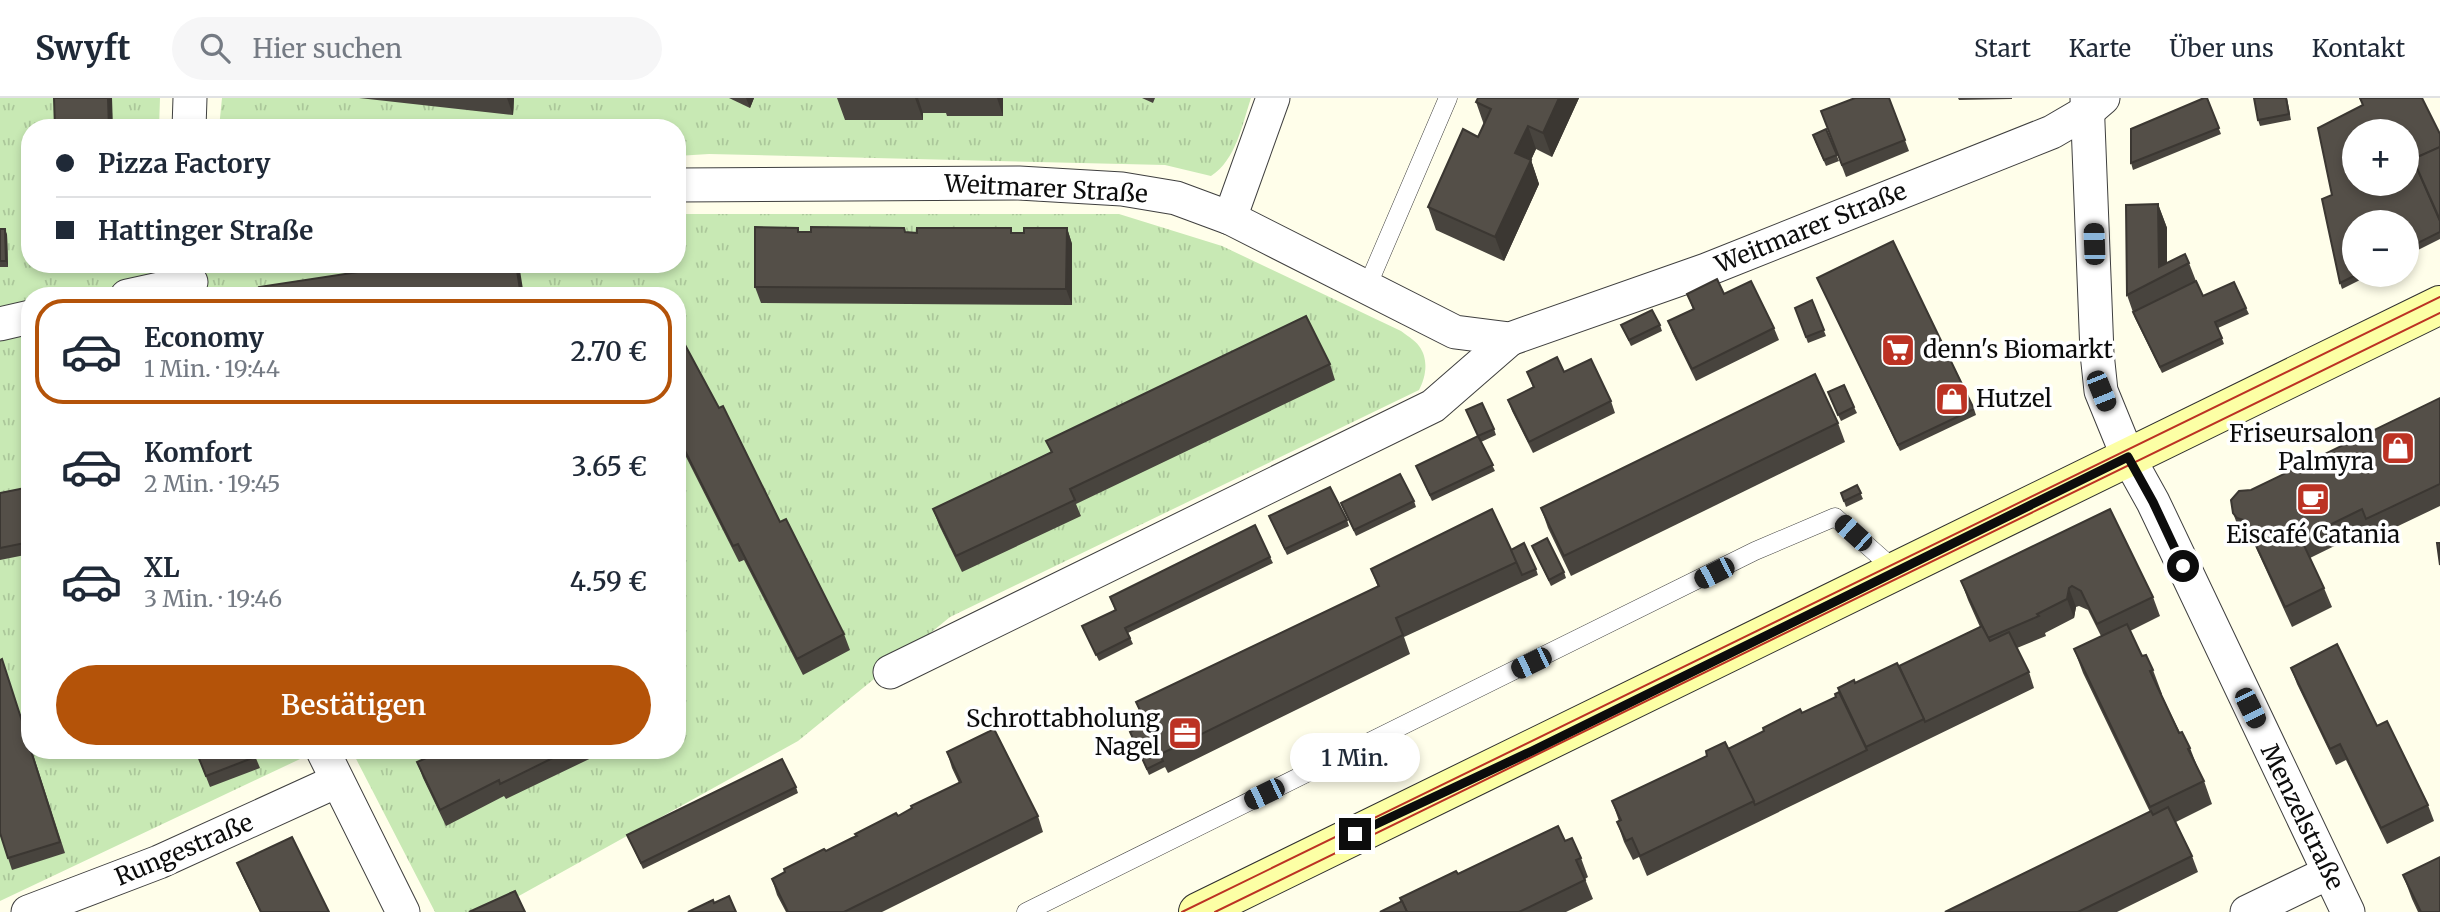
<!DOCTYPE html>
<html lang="de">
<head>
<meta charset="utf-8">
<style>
	:root { --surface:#fff; --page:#f6f6f7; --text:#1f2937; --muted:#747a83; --line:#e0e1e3; --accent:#b45309 }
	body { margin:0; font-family:Merriweather,serif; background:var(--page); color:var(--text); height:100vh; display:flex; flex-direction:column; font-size:26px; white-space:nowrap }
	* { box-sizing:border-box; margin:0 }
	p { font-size:23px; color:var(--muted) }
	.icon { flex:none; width:38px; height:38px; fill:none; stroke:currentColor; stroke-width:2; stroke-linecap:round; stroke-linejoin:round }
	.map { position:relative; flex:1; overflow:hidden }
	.sheet { position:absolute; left:21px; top:189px; width:665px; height:472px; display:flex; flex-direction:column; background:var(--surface); border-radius:28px; box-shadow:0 4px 10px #0003 }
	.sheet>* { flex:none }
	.banner { position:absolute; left:21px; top:21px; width:665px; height:154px; border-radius:28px; box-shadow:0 4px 10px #0003; display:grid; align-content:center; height:154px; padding:0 35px; background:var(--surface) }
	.buttons { position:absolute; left:2342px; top:21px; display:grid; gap:14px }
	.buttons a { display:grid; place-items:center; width:77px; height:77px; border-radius:50%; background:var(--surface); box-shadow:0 4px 10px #0003; font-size:35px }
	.end { position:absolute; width:32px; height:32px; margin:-16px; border:9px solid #0c0c0c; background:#fff; box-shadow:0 0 0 4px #fff }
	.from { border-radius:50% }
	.bubble { position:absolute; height:49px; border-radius:24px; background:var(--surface); box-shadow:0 4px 10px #0003; font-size:23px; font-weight:600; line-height:49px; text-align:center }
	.car { position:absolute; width:21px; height:42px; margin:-21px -10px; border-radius:9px; box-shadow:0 0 5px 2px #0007; background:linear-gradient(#222 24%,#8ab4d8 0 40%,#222 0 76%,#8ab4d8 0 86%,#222 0) }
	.banner b { display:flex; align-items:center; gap:24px; height:66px; font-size:26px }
	.banner b+b { border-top:2px solid var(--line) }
	.banner i { width:18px; height:18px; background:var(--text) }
	ul { padding:12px 0 0; list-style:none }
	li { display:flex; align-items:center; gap:21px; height:105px; margin:0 14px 10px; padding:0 21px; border:4px solid transparent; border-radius:28px }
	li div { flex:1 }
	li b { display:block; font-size:26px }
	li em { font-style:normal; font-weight:600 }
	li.active { border-color:var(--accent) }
	li>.icon { width:63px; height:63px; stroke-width:1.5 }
	.action { display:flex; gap:14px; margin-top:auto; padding:14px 35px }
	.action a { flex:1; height:80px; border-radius:42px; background:var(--accent); color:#fff; font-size:28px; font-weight:600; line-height:80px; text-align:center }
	header { display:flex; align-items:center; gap:42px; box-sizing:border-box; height:98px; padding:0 35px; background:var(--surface); border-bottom:2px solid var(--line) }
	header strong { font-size:33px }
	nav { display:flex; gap:38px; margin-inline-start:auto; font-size:24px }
	.search { width:490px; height:63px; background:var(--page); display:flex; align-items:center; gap:18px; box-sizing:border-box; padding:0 24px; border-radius:38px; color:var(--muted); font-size:26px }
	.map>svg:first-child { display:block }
	.grass { fill:url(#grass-tufts) }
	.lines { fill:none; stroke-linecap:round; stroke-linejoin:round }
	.lane-casing { stroke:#3f3f3f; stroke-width:19 }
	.street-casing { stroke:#3f3f3f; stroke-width:35 }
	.secondary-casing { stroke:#2e2e2e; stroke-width:40 }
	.lane { stroke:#fff; stroke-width:18 }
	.street { stroke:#fff; stroke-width:33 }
	.secondary { stroke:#fcffa5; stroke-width:38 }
	.tram { stroke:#bc3223; stroke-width:2 }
	.wall { fill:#48443e }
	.shaded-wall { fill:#3b3732 }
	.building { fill:#544f48; stroke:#3b3732; stroke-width:2; fill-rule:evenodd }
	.route { stroke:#0c0c0c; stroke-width:9 }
	.labels { text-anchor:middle; stroke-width:7; stroke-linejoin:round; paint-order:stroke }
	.street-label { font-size:24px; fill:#0c0c0c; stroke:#fff }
	.poi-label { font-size:24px; fill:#0c0c0c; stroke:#fff; text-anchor:start }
</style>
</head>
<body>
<header>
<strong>Swyft</strong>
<div class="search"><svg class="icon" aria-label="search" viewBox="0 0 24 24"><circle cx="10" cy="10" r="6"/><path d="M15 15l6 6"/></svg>Hier suchen</div>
<nav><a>Start</a><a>Karte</a><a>Über uns</a><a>Kontakt</a></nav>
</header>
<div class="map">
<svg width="2440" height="814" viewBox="0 0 2440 814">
	<defs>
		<pattern id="grass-tufts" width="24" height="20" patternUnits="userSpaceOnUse" patternTransform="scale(1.75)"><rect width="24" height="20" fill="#c8e9b4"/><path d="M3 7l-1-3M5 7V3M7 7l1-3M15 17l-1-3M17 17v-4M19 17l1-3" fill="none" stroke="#abc79a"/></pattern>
	</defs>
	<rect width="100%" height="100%" fill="#fffeea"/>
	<g class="grass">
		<path d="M0,0H160L159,30H30V166H677V116H1119L1222,148L1401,233C1406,237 1415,242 1419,248C1429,261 1426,279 1419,292L950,519L798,643L517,799L484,814H435L352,653H677V198H30V653H317L0,803Z"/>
		<path d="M222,0H1251C1242,27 1236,62 1211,78L1165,67L709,56L677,58V30H219Z"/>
	</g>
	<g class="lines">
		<g class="lane-casing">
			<g id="lane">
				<path d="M1367,189L1448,0"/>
				<path d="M1026,814L1755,453L1835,419L1895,472"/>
			</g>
		</g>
		<g class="street-casing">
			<g id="street">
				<path d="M2087,0L2097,255L2101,293L2128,359L2153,404L2348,814"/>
				<path d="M189,30L190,0"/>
				<path d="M677,87L1019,85L1122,91L1176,100L1230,120L1455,234L1510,241L1706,172L2052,34L2088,13L2103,0"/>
				<path d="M1230,120L1273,0"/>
				<path d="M127,198L191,184"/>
				<path d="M0,226L30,219"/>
				<path d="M890,574L1433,308L1510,241"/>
				<path d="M323,653L403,814"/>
				<path d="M28,814L159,764L337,683"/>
				<path d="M2247,814L2328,775"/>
			</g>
		</g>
		<g class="secondary-casing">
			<path id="secondary" d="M1198,814L2440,207"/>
		</g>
		<use href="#lane" class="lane"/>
		<use href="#street" class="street"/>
		<use href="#secondary" class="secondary"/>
		<g class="tram">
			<path d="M1182,814L2440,199"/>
			<path d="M1215,814L2440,215"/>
		</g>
	</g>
	<g class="wall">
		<path d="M359,0H514L513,17Z"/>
		<path d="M729,0H754L750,10Z"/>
		<path d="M837,0H1003V18H947L946,15H923V22H845Z"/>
		<path d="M1142,0H1155L1153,5Z"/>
		<path d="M1478,0H1579L1552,59L1536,51L1531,62L1539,86L1504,163L1436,132L1428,109L1478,39L1484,27L1476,4Z"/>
		<path d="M1889,0L1909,53L1846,79L1821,13Z"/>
		<path d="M1958,0H2012V1L1959,2Z"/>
		<path d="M2207,0L2221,36L2133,72L2131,65Z"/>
		<path d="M2287,0L2291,22L2260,28L2258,22Z"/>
		<path d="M2359,0H2422L2440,36V141L2406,158V124L2354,177H2370L2342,191L2340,185L2332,97L2363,7Z"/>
		<path d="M1826,31L1839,63L1826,68L1815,43Z"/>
		<path d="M2158,106L2167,130V165H2189L2196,183L2203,198L2246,210L2249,216L2218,230L2224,246L2162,275L2135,220L2127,197Z"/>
		<path d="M1067,130L1072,146V207L761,205L755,189L800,134L1024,135Z"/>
		<path d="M0,131H5L7,137L8,169H0Z"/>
		<path d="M1817,180L1974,311L1976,317L1900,353Z"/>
		<path d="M1687,196H1724L1774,230L1779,242L1696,283L1672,234L1668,223L1693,211Z"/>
		<path d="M1812,202L1826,238L1808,245L1795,210Z"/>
		<path d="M1621,227H1660L1662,233L1631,248Z"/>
		<path d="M677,232L780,424L844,536L850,552L803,577L744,462L739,464L681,349L677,350Z"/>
		<path d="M1330,266L1335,282L1076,406L1081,418L962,474L939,427L933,411L1051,354L1046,343Z"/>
		<path d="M1527,274H1564L1611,303L1615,315L1533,355L1512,313L1508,302L1533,289Z"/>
		<path d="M1830,300L1854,309L1857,315L1841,323Z"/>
		<path d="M2440,300V408L2373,440L2369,431L2310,460L2324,490L2332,509L2292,529L2252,441L2244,439L2240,434L2233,415L2251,392Z"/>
		<path d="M1466,312L1494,331L1496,337L1481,344L1495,373L1432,403L1416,368L1478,338Z"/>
		<path d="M1838,325L1845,344L1571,478L1548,430L1541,410Z"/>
		<path d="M1857,387L1863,401L1846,409L1841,395Z"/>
		<path d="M30,389V456L0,462V395Z"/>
		<path d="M1414,403L1416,409L1356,438L1341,405Z"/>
		<path d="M2110,411L2153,499L2160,518L2130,533L2142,558L2153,572L2162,596H2161L2204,683L2212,706L2176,724L2192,758L2198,774L2117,814H1945L2150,714L2083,575L2074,551L2101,538L2088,512L2079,508L2076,509L2074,520L2045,535L2046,538L2017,550L2029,574L2034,590L1647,778L1639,759L1633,762L1624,744L1617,724L1619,723L1612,703L1728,651L1836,599L1855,585L1899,568L1980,529L1968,502L1961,483Z"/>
		<path d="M1269,418L1347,422L1349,428L1287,457Z"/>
		<path d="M1532,448L1564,474L1566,480L1551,488Z"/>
		<path d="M1511,452L1536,471L1538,477L1404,539L1410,556L1168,675L1163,665L1165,669L1149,677L1130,634L1144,626L1136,604L1378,489L1371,471Z"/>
		<path d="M1270,459L1273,465L1128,535L1133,546L1099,563L1082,528L1115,512L1110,499Z"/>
		<path d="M2291,570L2377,628L2428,707L2434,723L2387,746L2346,662L2336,667L2297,586Z"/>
		<path d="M32,653L65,755L12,772L8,760Z"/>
		<path d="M196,653H253L260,670L210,689Z"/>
		<path d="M442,653H606L506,701L504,698L446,728L423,680L417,664Z"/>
		<path d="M947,654L1038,718L1043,734L882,814H786L777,797L772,781L856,738L855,736L898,718L959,685L952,670Z"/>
		<path d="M796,689L798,695L643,771L627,737Z"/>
		<path d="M1565,743L1581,760L1588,779L1585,781L1593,801L1566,814H1380L1458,776Z"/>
		<path d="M237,765L329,814H260L242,777Z"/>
		<path d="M2403,777L2440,814H2418L2412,801Z"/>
	</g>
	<g class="shaded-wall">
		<path d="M108,0H112L113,30H109Z"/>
		<path d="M507,0H514L513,17Z"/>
		<path d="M746,0H754L750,10Z"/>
		<path d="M915,0H918L923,15V22Z"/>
		<path d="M997,0H1003V18Z"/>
		<path d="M1559,0H1579L1552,59L1543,35Z"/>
		<path d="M1528,28L1536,51L1531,62L1539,86L1504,163L1495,139L1515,55Z"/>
		<path d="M2158,106L2167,130V176L2159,169Z"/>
		<path d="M1067,130L1072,146V207L1066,191Z"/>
		<path d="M5,131L7,137L8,169L6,163Z"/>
		<path d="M516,166H519L524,198H521Z"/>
		<path d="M2069,490L2076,509L2074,520L2067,501Z"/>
		<path d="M2190,650L2199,673L2188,651Z"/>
	</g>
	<g class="building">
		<path d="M54,0H108L109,30H55Z"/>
		<path d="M1478,0H1559L1543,35L1528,28L1515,55L1531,62L1495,139L1428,109L1463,31L1478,39L1491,11L1476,4Z"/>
		<path d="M1855,0H1889L1905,42L1842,67L1821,13Z"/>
		<path d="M2204,0H2207L2219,30L2131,65V31Z"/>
		<path d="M2254,0H2286L2289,16L2258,22Z"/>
		<path d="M2360,0H2422L2440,36V49L2413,61L2440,123V134L2406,151V124H2354V177H2356L2340,185L2322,101L2332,97L2318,30L2363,7ZM2354,33H2406V86H2354Z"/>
		<path d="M1826,31L1837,57L1824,62L1813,37Z"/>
		<path d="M2440,49V122L2413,61Z"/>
		<path d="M2158,106L2159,169L2185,156L2189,165L2127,197L2126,107Z"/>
		<path d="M755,129L798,130V134H811V129L904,130L905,134L917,135V130H1011V135H1024V130H1067L1066,191L755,189Z"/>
		<path d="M0,131H5L6,163H0Z"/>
		<path d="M1893,143L1974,311L1898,347L1817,180Z"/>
		<path d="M411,166H516L521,198H261L259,189Z"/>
		<path d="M1717,181L1724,196L1751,183L1774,230L1692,271L1668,223L1694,211L1687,196Z"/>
		<path d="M2196,183L2203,198L2234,184L2246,210L2215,224L2222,240L2160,269L2133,214Z"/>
		<path d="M1812,202L1824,232L1806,239L1795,210Z"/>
		<path d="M1652,212L1660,227L1629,242L1621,227Z"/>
		<path d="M1306,218L1330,266L1070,391L1075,402L956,458L933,411L1052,354L1046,343Z"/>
		<path d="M677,232L719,310L723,308L780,424L786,421L844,536L797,561L738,446L733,448L677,337Z"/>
		<path d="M1557,259L1564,274L1591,261L1611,303L1529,344L1508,302L1534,289L1527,274Z"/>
		<path d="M1815,276L1838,325L1564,458L1541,410Z"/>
		<path d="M1844,287L1854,309L1838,317L1828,294Z"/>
		<path d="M2440,300V386L2366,421L2362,411L2301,441L2324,490L2285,509L2244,422L2237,420L2233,415L2231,402L2239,393L2251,392Z"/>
		<path d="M1482,305L1494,331L1478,338L1466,312Z"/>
		<path d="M1478,338L1493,367L1430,397L1416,368Z"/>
		<path d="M1400,376L1414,403L1354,432L1341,405Z"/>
		<path d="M1857,387L1861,395L1844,403L1841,395Z"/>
		<path d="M30,389V444L0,450V395Z"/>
		<path d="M1330,389L1347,422L1285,451L1269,418Z"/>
		<path d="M1492,411L1517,464L1396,520L1403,537L1161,656L1136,604L1379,488L1371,471Z"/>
		<path d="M2110,411L2153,499L2097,526L2081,493L2072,488L2069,490L2067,501L2037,516L2039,518L1988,540L1961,483Z"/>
		<path d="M1255,427L1270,459L1125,530L1130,540L1096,557L1082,528L1116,512L1110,499Z"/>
		<path d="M1547,440L1564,474L1549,482L1532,448Z"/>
		<path d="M1524,445L1536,471L1522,477L1511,452Z"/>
		<path d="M2437,445H2440V467Z"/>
		<path d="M2127,526L2142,558L2146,557L2153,572L2150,573L2179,635L2182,634L2190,650L2188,651L2204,683L2150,709L2074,551Z"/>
		<path d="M1982,528L1990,543L2009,534L2029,574L1925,624L1899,568Z"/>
		<path d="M2337,546L2377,628L2387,623L2428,707L2381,730L2340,646L2330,651L2291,570Z"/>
		<path d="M2,561L30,648V653H31L60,744L8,760L0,735V562Z"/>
		<path d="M1897,565L1924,621L1866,649L1838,590L1854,582L1855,585Z"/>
		<path d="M1839,594L1867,652L1755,707L1728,651L1764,633L1763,630L1800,611L1802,615L1836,599L1835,596Z"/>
		<path d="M1145,626L1163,663L1147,671L1130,634Z"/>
		<path d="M994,631L1038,718L844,814H788L772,781L785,774L784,771L824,751L826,753L852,740L857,738L855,736L896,715L898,718L912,710L911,708L961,684L947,654Z"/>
		<path d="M1725,644L1754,703L1640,758L1632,740L1626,743L1617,724L1621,722L1612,703L1707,658L1706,653Z"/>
		<path d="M196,653H253L255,659L206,678Z"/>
		<path d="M442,653H567L500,686L499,682L440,712L417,664Z"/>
		<path d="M782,661L796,689L641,765L627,737Z"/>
		<path d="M2168,709L2192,758L2078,814H1945L2151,713L2153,717Z"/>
		<path d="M1558,728L1565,743L1572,740L1581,760L1576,762L1585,782L1519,814H1407L1400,800L1456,773L1458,776Z"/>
		<path d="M292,739L329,814H261L237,765Z"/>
		<path d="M2440,759V814H2421L2403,777Z"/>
		<path d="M515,793L525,814H469Z"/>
		<path d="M729,798L736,814H688L713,802L714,805Z"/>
		<path d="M1402,803L1407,814H1380Z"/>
	</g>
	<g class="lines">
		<path class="route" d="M1355,736L1532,653L2128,359L2153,404L2183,468"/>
	</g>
	<defs>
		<g id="supermarket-square" transform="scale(1.75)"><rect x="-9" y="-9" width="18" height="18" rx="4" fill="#bc3223" stroke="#fff"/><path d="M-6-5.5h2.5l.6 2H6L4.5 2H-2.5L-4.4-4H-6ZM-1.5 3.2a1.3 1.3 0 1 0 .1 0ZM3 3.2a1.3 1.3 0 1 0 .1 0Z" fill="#fff"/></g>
		<g id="shop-square" transform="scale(1.75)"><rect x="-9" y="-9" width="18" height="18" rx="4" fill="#bc3223" stroke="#fff"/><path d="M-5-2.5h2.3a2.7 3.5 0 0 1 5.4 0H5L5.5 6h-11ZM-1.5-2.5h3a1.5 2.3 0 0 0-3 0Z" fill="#fff"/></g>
		<g id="cafe-square" transform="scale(1.75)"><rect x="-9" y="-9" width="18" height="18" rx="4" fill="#bc3223" stroke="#fff"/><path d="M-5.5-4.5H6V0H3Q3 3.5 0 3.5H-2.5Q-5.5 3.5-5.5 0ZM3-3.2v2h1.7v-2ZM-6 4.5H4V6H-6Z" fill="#fff"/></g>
		<g id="office-square" transform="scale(1.75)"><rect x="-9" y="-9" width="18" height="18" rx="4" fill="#bc3223" stroke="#fff"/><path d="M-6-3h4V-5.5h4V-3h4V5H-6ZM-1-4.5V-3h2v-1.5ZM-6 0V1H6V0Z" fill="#fff"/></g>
	</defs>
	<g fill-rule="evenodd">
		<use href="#supermarket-square" x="1898" y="252"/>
		<use href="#shop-square" x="1952" y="301"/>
		<use href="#shop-square" x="2398" y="350"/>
		<use href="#cafe-square" x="2313" y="401"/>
		<use href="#office-square" x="1185" y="635"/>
	</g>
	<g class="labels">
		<g class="street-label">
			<text transform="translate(1046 91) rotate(3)" y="8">Weitmarer Straße</text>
			<text transform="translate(1811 130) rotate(-22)" y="8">Weitmarer Straße</text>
			<text transform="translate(2302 719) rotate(64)" y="8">Menzelstraße</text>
			<text transform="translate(184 752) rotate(-23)" y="8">Rungestraße</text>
		</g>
		<g class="poi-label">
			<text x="1923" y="260">denn's Biomarkt</text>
			<text x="1976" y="309">Hutzel</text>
			<text x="2374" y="344" text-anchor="end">Friseursalon<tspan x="2374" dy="28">Palmyra</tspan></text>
			<text x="2313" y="445" text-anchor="middle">Eiscafé Catania</text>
			<text x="1160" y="629" text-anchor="end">Schrottabholung<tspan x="1160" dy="28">Nagel</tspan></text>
		</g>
	</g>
</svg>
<div class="buttons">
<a>+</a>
<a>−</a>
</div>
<i class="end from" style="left:2183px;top:468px"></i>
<i class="end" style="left:1355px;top:736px"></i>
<div class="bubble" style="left:1290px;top:635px;width:130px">1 Min.</div>
<i class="car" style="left:2094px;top:146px;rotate:358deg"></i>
<i class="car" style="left:2101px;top:293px;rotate:158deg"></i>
<i class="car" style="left:1853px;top:435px;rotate:312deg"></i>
<i class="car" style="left:1714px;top:475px;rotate:243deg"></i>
<i class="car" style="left:1531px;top:565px;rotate:244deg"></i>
<i class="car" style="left:2250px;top:610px;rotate:154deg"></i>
<i class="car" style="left:1264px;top:696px;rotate:244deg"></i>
<div class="banner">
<b><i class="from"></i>Pizza Factory</b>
<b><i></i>Hattinger Straße</b>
</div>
<section class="sheet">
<ul>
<li class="active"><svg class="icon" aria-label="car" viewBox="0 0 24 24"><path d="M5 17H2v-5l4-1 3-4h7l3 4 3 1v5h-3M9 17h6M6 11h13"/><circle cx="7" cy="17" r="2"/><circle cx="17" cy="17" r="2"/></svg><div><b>Economy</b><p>1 Min. · 19:44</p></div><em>2.70 €</em></li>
<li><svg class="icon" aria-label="car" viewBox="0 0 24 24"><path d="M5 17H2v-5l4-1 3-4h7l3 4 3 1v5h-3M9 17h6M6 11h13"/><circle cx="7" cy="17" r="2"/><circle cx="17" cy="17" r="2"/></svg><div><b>Komfort</b><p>2 Min. · 19:45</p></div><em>3.65 €</em></li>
<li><svg class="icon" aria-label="car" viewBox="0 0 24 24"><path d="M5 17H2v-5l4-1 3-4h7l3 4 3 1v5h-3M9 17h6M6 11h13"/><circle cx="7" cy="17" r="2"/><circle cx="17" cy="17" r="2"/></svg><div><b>XL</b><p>3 Min. · 19:46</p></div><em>4.59 €</em></li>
</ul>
<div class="action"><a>Bestätigen</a></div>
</section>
</div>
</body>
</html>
